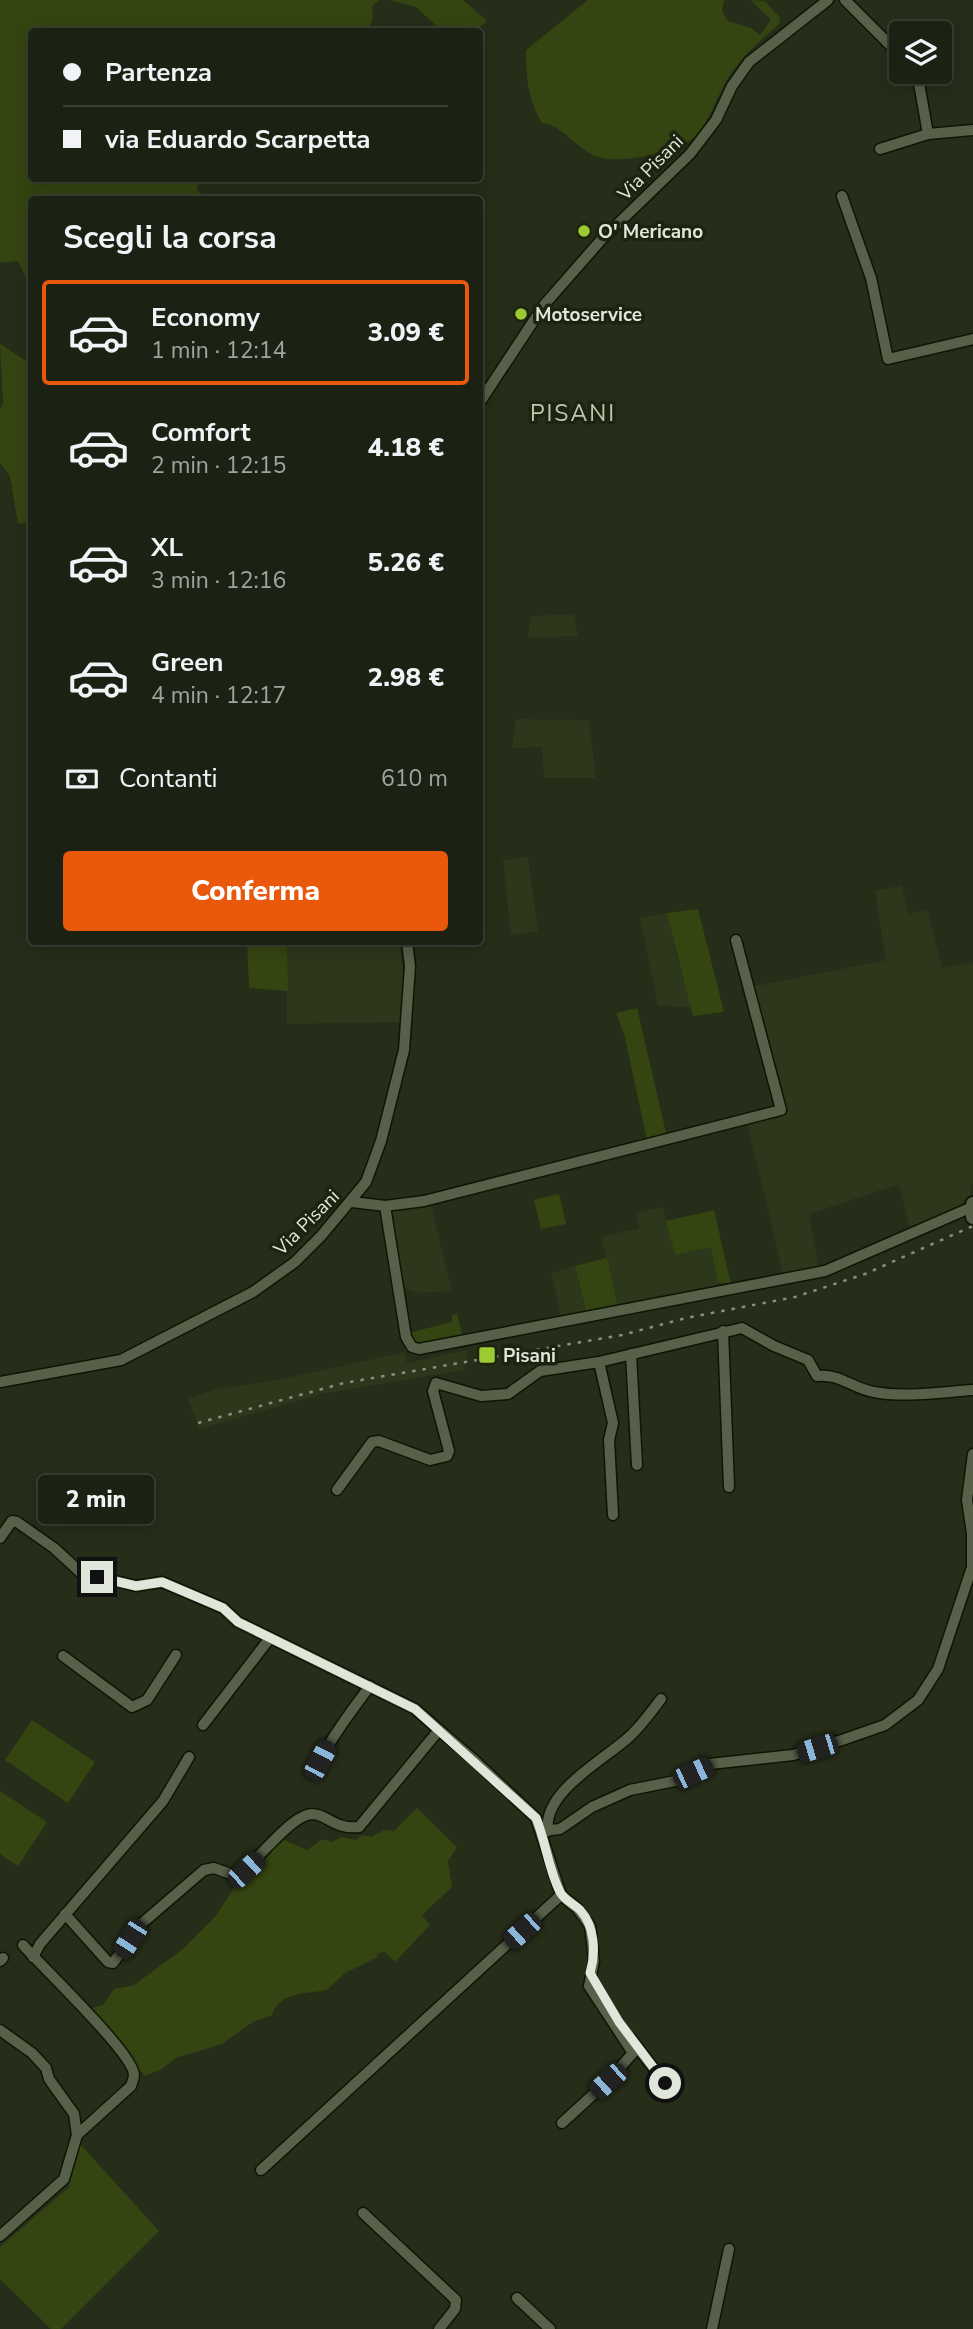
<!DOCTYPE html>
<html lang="it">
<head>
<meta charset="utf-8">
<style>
	:root { --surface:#1c2213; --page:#252a1c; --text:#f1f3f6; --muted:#a0a4a0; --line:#3a3f33; --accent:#ea580c }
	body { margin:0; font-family:"Nunito Sans",sans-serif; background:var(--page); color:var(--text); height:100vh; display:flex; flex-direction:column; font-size:26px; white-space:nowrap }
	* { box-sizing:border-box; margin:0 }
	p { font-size:23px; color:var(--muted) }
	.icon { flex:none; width:38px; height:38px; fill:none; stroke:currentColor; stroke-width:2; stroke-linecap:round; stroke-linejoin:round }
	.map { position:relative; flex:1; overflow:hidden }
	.side { position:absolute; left:28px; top:196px; width:455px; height:749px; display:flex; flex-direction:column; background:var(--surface); border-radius:7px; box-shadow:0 4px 18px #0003,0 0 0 2px var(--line) }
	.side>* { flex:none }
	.hud { position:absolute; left:28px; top:28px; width:455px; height:154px; border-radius:7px; box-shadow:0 4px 18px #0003,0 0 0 2px var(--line); display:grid; align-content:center; height:154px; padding:0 35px; background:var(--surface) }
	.tools { position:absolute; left:889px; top:21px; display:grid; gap:14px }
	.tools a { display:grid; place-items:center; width:63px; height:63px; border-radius:7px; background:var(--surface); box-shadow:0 4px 18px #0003,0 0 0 2px var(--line); font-size:35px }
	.end { position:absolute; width:32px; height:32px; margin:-16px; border:9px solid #e0e6d9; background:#111; box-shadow:0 0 0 4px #111 }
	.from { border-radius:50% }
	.bubble { position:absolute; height:49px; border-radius:7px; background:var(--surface); box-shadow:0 4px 18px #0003,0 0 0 2px var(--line); font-size:23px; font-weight:800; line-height:49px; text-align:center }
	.car { position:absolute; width:21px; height:42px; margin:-21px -10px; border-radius:9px; box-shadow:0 0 5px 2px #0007; background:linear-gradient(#222 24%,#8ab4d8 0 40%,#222 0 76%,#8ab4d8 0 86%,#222 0) }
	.hud b { display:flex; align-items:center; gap:24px; height:66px; font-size:26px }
	.hud b+b { border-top:2px solid var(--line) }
	.hud i { width:18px; height:18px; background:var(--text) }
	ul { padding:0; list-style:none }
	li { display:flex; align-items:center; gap:21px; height:105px; margin:0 14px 10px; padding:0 21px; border:4px solid transparent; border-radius:7px }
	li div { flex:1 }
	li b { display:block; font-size:26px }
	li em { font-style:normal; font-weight:800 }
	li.selected { border-color:var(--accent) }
	li>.icon { width:63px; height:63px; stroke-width:1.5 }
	h2 { padding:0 35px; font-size:32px; line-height:84px }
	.pay { display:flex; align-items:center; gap:18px; height:77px; padding:0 35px; font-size:26px }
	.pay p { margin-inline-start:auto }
	.button { display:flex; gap:14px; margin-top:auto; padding:14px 35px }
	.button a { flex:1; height:80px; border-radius:7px; background:var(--accent); color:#fff; font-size:28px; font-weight:800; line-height:80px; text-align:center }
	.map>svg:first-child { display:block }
	.built { fill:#2d371c }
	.green { fill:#344511 }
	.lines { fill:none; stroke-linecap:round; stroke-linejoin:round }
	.street-casing { stroke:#0f1503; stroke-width:13 }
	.secondary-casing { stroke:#0f1503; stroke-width:18 }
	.street { stroke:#576049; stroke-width:10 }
	.secondary { stroke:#576049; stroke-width:14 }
	.rail { stroke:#888f7f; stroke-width:2.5; stroke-dasharray:3.5 7; stroke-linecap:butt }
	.route { stroke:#e0e6d9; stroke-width:9 }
	.poi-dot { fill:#9cca31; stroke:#1c240f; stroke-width:2.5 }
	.labels { text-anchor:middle; stroke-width:7; stroke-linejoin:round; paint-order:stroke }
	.street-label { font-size:19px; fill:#e0e6d9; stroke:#1c240f }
	.poi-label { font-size:19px; font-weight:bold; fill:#e0e6d9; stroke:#1c240f; text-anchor:start }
	.quarter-label { font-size:23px; letter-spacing:2px; fill:#bdc7ae; stroke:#1c240f }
</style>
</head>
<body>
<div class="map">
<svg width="973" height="2329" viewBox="0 0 973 2329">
	<rect width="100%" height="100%" fill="#262d19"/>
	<g class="built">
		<path d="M574,614L578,636L528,638L531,616Z"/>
		<path d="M516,719L589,720L596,778H544L542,747L512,748Z"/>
		<path d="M528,857L538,931L511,935L503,860Z"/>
		<path d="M902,885L909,914L927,909L942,968L973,963V1182L968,1205L910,1230L899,1184L809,1214L819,1270L784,1278L747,1122L777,1115L751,987L886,960L875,891Z"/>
		<path d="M667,913L679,963L692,1008L658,1005L640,918Z"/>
		<path d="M287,942H399L403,969L402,1022L287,1024Z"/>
		<path d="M430,1201L452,1291L419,1293L398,1286L387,1208Z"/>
		<path d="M663,1207L675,1255L711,1246L721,1297L621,1317L601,1237L639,1228L636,1213Z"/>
		<path d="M575,1266L587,1316L562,1320L551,1273Z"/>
		<path d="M468,1350L464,1370L317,1395L200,1429L188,1399L216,1389L282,1379L405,1352L407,1363Z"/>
	</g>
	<g class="green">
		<path d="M0,0H379L372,6L373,18L367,31L32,32V178L200,179L197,190L209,199L32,200L31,288L18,261L0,263Z"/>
		<path d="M390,0H463L487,21L475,31H442L416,7Z"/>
		<path d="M588,0H724L722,11L728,21L751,28L760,35L771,20L751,0L765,1L780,18L779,24C760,40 741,57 728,78C717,96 709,124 693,138C677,153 622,163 601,158C578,152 565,126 542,123C528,100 526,77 526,50Z"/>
		<path d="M0,344L31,364V522L18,524L10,476L0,463V410L3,403Z"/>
		<path d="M698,909L724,1012L693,1016L667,913Z"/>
		<path d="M247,942H287L288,991L249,988Z"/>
		<path d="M637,1008L667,1137L647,1140L624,1033L616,1013Z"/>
		<path d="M559,1194L566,1224L541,1229L534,1200Z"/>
		<path d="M714,1210L731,1284L718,1283L711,1247L675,1255L666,1221Z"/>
		<path d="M607,1258L618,1306L586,1311L575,1266Z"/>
		<path d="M457,1314L463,1337L418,1347L408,1333L452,1322V1315Z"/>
		<path d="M32,1720L95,1762L68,1803L5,1760Z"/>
		<path d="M0,1791L47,1822L18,1866L0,1854Z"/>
		<path d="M417,1808L457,1847L448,1861L452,1887L422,1915L430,1925L395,1962L384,1951L377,1954L378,1957L345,1973L327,1990C307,1994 280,1991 272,2015L253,2022L222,2044L176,2058L160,2070L145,2076L88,2009L103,2005L114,1989L134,1985L183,1949L215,1917L240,1879L284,1840L307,1850L322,1839L332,1842L341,1837L356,1840L363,1835L371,1837L384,1830L394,1831Z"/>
		<path d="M79,2143L159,2231L61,2329H51L0,2279V2247L69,2187Z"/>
	</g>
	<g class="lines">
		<g class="street-casing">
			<g id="street">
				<path d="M845,0L901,56"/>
				<path d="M917,72L928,134"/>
				<path d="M880,149L928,134L973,130"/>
				<path d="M842,196L871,278L888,359L973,339"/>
				<path d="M480,402L544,305L601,240L690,154L716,120L732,86L749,62L828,0"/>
				<path d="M352,1202L385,1206L406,1337L412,1347L419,1349L825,1271L972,1207"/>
				<path d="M385,1206L424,1201L781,1110L736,940"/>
				<path d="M723,1331L729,1487"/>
				<path d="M631,1354L637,1465"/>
				<path d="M599,1362L613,1423L609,1440L613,1515"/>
				<path d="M0,1382L121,1360L253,1292L295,1262L321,1236L366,1182L381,1141L404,1050L410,966L407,942"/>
				<path d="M337,1490L372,1442L379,1441L430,1460L447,1456L449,1451L433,1391L436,1383L481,1396L508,1394L540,1371L599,1362L742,1328L774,1346L808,1360L817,1376C840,1373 853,1389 874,1392C905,1398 941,1392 973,1390"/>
				<path d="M0,1538L12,1521L17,1522L54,1548L80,1572L136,1586L162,1582L223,1608L238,1622L415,1709L473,1759L536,1818L561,1895L577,1908L590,1926L594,1961L589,1986L633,2053L608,2081L562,2123"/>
				<path d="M63,1656L132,1707L147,1700L176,1655"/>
				<path d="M203,1725L270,1638"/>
				<path d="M320,1760C334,1734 352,1710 370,1686"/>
				<path d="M542,1831L560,1829L592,1807L630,1790L675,1781L710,1764L793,1755L842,1740L885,1725L918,1700L938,1669L972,1567V1533L967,1500L973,1454"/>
				<path d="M548,1831C542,1792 604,1760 629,1737C641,1726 651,1712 661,1699"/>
				<path d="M65,1914L108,1962L113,1963L140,1925L204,1870L214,1868L236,1876C258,1862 290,1815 312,1814C327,1814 335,1830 359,1827L439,1730"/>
				<path d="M33,1957L40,1944L163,1801L189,1757"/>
				<path d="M0,1961L3,1958"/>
				<path d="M0,2030L32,2053L46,2068L49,2079L74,2114L77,2135"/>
				<path d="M631,2039L665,2083"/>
				<path d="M261,2170L561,1895"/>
				<path d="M363,2213L456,2300L455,2309L439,2329"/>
				<path d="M0,2236L64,2179L77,2135L131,2086C132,2082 134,2079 134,2075C134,2054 42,1967 23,1945"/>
				<path d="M517,2298L550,2329"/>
				<path d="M712,2329L729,2249"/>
			</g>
		</g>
		<g class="secondary-casing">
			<path id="secondary" d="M973,1204V1217"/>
		</g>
		<use href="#street" class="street"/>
		<use href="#secondary" class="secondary"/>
		<path class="rail" d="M198,1423L344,1383L622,1335L686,1318L795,1297L865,1274L973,1226"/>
	</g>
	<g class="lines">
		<path class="route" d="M97,1577L136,1586L162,1582L223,1608L238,1622L415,1709L536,1818C546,1842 548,1868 560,1892C564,1900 574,1904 580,1910C595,1926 596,1953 590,1973L619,2022L665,2083"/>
	</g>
	<g class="poi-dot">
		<circle cx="584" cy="231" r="7"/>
		<circle cx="521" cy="314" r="7"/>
		<rect x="478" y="1346" width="18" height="18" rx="3.5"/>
	</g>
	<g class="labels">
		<g class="street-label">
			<text transform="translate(650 167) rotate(-45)" y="7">Via Pisani</text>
			<text transform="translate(306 1222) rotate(-45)" y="7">Via Pisani</text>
		</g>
		<g class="poi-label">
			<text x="598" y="238">O' Mericano</text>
			<text x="535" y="321">Motoservice</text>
			<text x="503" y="1362">Pisani</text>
		</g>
		<g class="quarter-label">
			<text x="573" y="421">PISANI</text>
		</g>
	</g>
</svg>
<div class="tools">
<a><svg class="icon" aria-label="layers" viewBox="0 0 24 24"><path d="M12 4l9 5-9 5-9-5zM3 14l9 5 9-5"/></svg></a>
</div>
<i class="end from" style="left:665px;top:2083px"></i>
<i class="end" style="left:97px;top:1577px"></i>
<div class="bubble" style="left:38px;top:1475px;width:116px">2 min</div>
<i class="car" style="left:817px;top:1748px;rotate:253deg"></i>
<i class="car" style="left:320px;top:1760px;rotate:28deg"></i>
<i class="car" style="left:693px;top:1773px;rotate:65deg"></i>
<i class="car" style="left:246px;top:1870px;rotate:47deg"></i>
<i class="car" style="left:522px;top:1931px;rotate:228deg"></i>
<i class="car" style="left:130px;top:1939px;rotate:213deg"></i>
<i class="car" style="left:608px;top:2081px;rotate:228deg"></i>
<div class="hud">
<b><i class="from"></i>Partenza</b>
<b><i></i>via Eduardo Scarpetta</b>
</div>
<section class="side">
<h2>Scegli la corsa</h2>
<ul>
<li class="selected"><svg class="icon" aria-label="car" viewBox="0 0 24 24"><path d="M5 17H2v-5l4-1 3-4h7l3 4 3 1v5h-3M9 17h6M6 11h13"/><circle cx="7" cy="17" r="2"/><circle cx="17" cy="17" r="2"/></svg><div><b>Economy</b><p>1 min · 12:14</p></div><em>3.09 €</em></li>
<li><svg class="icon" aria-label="car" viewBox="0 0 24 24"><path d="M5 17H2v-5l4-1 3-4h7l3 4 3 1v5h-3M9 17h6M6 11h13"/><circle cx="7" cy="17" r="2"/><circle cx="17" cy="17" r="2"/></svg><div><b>Comfort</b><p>2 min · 12:15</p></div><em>4.18 €</em></li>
<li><svg class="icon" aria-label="car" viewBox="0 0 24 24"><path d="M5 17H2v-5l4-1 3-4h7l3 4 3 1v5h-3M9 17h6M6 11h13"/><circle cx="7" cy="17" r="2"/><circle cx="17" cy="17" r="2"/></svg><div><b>XL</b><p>3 min · 12:16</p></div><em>5.26 €</em></li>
<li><svg class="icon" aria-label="car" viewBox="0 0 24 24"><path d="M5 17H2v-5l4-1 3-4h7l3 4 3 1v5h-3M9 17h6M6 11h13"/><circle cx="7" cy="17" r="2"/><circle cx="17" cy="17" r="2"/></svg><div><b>Green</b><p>4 min · 12:17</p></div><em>2.98 €</em></li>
</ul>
<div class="pay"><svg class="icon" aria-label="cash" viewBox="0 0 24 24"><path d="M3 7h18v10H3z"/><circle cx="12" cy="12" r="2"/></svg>Contanti<p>610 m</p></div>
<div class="button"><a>Conferma</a></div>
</section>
</div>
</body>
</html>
